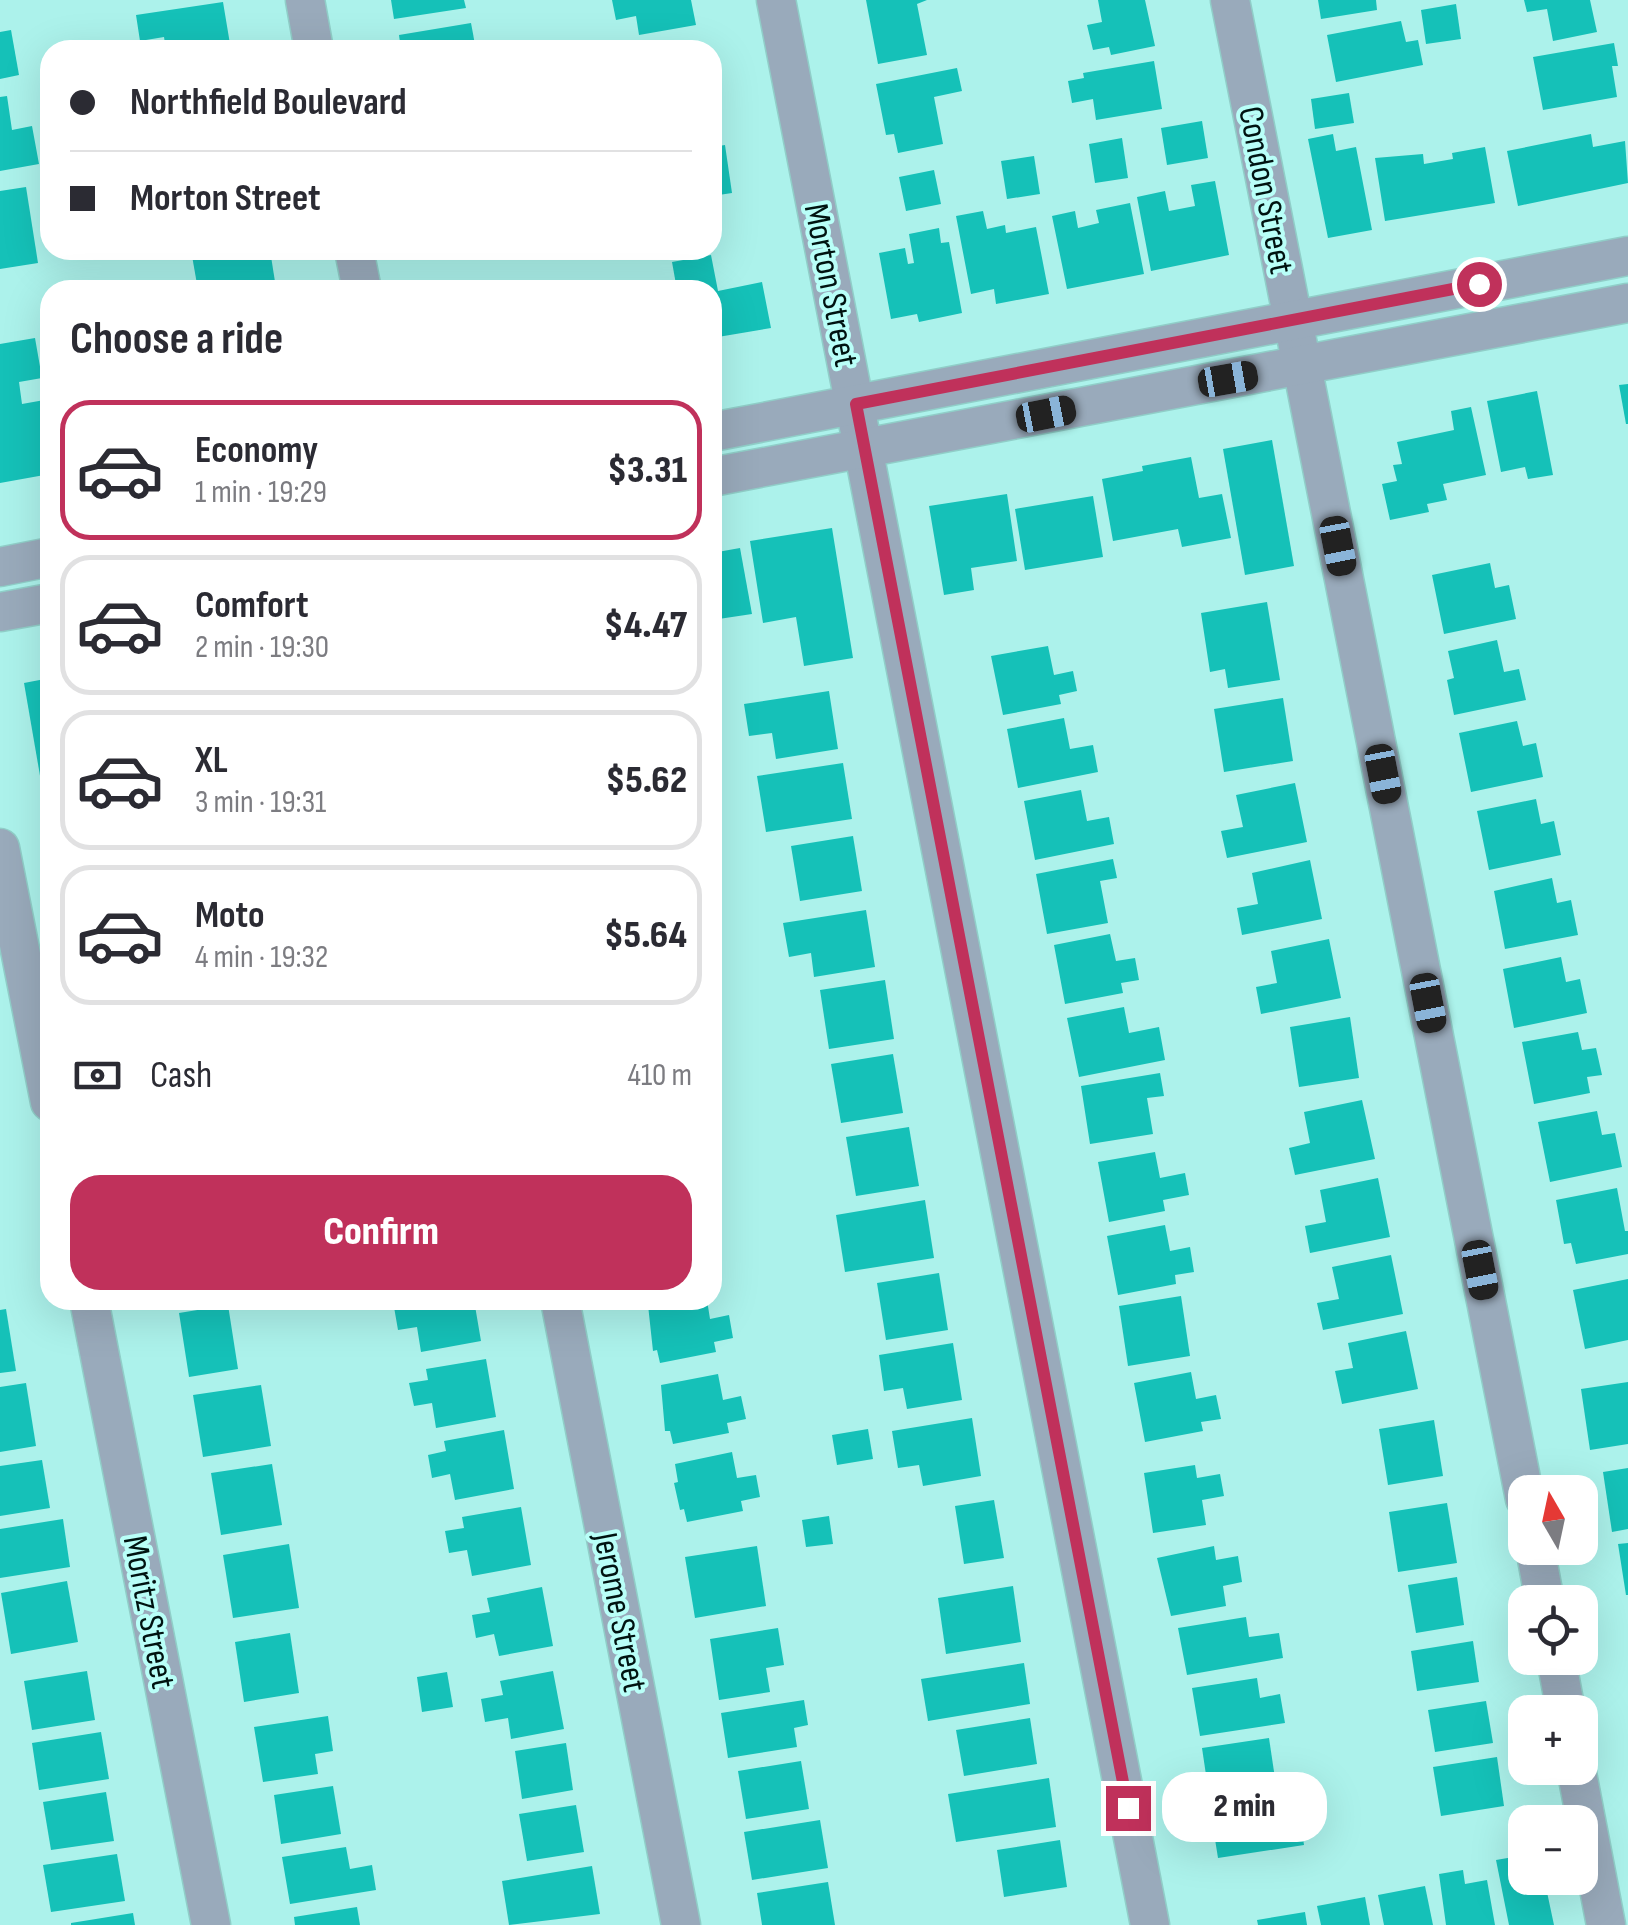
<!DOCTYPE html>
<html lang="en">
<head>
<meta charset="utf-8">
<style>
	:root { --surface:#fff; --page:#f7f7f7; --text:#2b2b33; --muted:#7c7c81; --line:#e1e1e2; --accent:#c0315b }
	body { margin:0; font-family:"Sofia Sans Condensed",sans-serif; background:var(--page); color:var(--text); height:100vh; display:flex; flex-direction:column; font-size:38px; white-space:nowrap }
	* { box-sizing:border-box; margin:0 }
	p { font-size:32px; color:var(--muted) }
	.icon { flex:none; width:55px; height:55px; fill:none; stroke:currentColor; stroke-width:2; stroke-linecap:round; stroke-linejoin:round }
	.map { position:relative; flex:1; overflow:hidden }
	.details { position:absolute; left:40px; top:280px; width:682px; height:1030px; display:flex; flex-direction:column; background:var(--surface); border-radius:30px; box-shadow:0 10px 40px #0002 }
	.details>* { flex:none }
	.hud { position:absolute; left:40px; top:40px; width:682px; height:220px; border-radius:30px; box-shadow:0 10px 40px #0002; display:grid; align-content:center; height:220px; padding:0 30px; background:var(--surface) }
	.needle { width:65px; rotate:351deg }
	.fabs { position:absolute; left:1508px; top:1475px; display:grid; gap:20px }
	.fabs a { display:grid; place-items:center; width:90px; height:90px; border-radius:20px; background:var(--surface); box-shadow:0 10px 40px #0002; font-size:50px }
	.end { position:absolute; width:45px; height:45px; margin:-22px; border:12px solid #c0315b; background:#fff; box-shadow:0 0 0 5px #fff }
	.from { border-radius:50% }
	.bubble { position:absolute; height:70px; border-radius:30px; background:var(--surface); box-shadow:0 10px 40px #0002; font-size:32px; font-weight:800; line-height:70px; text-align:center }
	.car { position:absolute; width:30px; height:60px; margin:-30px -15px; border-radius:12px; box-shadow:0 0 8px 2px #0007; background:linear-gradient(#222 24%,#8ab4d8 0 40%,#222 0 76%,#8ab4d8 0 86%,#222 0) }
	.hud b { display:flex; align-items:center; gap:35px; height:95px; font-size:38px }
	.hud b+b { border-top:2px solid var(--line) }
	.hud i { width:25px; height:25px; background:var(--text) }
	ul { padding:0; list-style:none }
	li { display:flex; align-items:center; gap:30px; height:140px; margin:0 20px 15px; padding:0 10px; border:5px solid var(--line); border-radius:30px }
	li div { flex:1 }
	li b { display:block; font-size:38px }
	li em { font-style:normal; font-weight:800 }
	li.selected { border-color:var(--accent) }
	li>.icon { width:90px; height:90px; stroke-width:1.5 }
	h2 { padding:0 30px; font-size:45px; line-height:120px }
	.pay { display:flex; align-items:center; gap:25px; height:110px; padding:0 30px; font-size:38px }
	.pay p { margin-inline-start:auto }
	.button { display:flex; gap:20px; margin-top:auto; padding:20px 30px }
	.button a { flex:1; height:115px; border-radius:30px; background:var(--accent); color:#fff; font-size:40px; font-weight:800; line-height:115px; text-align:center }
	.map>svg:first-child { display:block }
	.building { fill:#15c1b8 }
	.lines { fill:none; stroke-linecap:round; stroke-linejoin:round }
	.minor-casing { stroke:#90cec8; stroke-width:41 }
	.minor { stroke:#9ab; stroke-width:38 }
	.route { stroke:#c0315b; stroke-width:12 }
	.labels { text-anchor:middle; stroke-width:8; stroke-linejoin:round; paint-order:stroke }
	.street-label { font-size:35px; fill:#001311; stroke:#b9fff8 }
</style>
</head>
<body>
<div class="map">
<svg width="1628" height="1925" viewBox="0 0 1628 1925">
	<rect width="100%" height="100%" fill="#acf2eb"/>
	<g class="building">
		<path d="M391,0H464L466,8L394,19Z"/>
		<path d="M612,0H691L696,25L639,35L636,16L616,20Z"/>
		<path d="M866,0H927L917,4L927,55L878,64Z"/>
		<path d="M1098,0H1145L1155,46L1111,55L1109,47L1093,50L1087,25L1102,22Z"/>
		<path d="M1318,0H1376L1377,10L1321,19Z"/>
		<path d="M1524,0H1590L1597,32L1553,41L1547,9L1527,12Z"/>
		<path d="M223,2L231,50H166L164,37L140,41L136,15Z"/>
		<path d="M1456,4L1461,39L1426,44L1421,10Z"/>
		<path d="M1401,21L1406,42L1418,40L1423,65L1336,82L1327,35Z"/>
		<path d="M471,23L476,50H401L399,35Z"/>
		<path d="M11,30L19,75L0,79V32Z"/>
		<path d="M1614,43L1618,66H1612L1617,97L1543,110L1533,57Z"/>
		<path d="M1154,61L1162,109L1096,120L1093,99L1072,103L1068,81L1084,78L1083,73Z"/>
		<path d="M957,68L962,91L934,97L943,144L898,153L894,134L886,135L876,84Z"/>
		<path d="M1349,93L1354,123L1315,129L1311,99Z"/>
		<path d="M7,96L12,130L32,126L39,164L0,171V97Z"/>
		<path d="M1202,121L1208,158L1167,165L1161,128Z"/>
		<path d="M1333,134L1336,151L1356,147L1372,230L1328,238L1308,139Z"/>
		<path d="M1591,134L1593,147L1625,141L1628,183L1518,206L1507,151Z"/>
		<path d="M1122,138L1128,178L1095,183L1089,144Z"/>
		<path d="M725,145L732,193L712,196V147Z"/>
		<path d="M1485,147L1495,203L1385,221L1375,158L1423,154L1424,164L1453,159L1452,153Z"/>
		<path d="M1034,156L1040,194L1007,199L1001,161Z"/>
		<path d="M934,170L941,204L906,211L899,177Z"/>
		<path d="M1215,181L1229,255L1151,271L1137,197L1165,191L1169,211L1195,206L1191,185Z"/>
		<path d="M26,187L38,263L0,269V191Z"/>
		<path d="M1130,203L1144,274L1067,289L1052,216L1075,211L1078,228L1099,223L1096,210Z"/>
		<path d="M983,211L987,229L1005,225L1006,233L1036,227L1049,294L996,304L994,289L971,294L956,216Z"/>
		<path d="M939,228L941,243L949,242L962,313L919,322L917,314L891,319L879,253L905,248L908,264L914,263L909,234Z"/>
		<path d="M191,250H270L276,288L198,290Z"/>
		<path d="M711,255L718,291L762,282L771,328L712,338V290H677L672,262Z"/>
		<path d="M35,338L42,378L19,382L22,404L50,399V474L0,483V344Z"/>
		<path d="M1628,384V424H1626L1619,385Z"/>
		<path d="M1537,391L1553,475L1528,479L1525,467L1501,472L1487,401Z"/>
		<path d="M1471,407L1486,475L1443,484L1447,500L1427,504L1429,512L1390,520L1382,484L1397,481L1393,465L1402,464L1397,442L1454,430L1451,411Z"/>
		<path d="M1272,440L1294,566L1245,575L1223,449Z"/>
		<path d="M1191,457L1199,498L1222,494L1231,538L1182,547L1178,529L1113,541L1102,479L1143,471L1142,466Z"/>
		<path d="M1007,494L1017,561L971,568L974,590L944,595L929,506Z"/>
		<path d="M1093,496L1103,557L1025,570L1015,509Z"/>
		<path d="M832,528L853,658L804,666L796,617L763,623L750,541Z"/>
		<path d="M740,548L752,614L712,620V553Z"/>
		<path d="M1490,563L1495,588L1509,585L1516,619L1444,634L1432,575Z"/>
		<path d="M1267,602L1280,680L1228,688L1225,669L1210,672L1201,613Z"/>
		<path d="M1497,640L1504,672L1519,669L1526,700L1454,715L1447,680L1454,678L1448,651Z"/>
		<path d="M1048,646L1054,675L1073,671L1077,691L1059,695L1061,704L1003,715L991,656Z"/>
		<path d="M50,678V792L43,793L24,683Z"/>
		<path d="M829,691L838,749L776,759L772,733L749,736L744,704Z"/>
		<path d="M1283,698L1293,761L1224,772L1214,709Z"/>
		<path d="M1064,718L1070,749L1093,745L1098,772L1018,788L1007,729Z"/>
		<path d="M1517,721L1523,746L1536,743L1543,777L1471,792L1459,733Z"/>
		<path d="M843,763L852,819L766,832L757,776Z"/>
		<path d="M1295,783L1307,842L1227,858L1221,831L1243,827L1236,795Z"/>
		<path d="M1081,790L1087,821L1109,817L1114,844L1035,860L1024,801Z"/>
		<path d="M1536,799L1541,824L1554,821L1561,855L1489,870L1477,811Z"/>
		<path d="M853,836L862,891L800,901L791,846Z"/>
		<path d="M1113,859L1117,878L1100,881L1108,923L1047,934L1036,874Z"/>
		<path d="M1310,860L1322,919L1242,935L1237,908L1258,904L1252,873Z"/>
		<path d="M1552,878L1557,903L1571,900L1578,935L1505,949L1494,891Z"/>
		<path d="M866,910L875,967L814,977L811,953L789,957L783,923Z"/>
		<path d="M1110,934L1116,961L1135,958L1139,980L1121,983L1123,993L1065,1004L1054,945Z"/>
		<path d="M1329,939L1341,998L1261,1014L1256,987L1277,983L1271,951Z"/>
		<path d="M1561,957L1566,982L1580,979L1587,1013L1514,1028L1503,969Z"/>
		<path d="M885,980L894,1039L829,1049L820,990Z"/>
		<path d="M1124,1007L1129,1033L1159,1027L1165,1060L1079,1077L1067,1018Z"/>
		<path d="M1350,1017L1359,1078L1299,1087L1290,1027Z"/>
		<path d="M1578,1032L1582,1050L1596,1048L1602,1075L1587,1077L1590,1093L1534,1104L1522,1042Z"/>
		<path d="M893,1054L903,1113L841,1123L831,1064Z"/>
		<path d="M1160,1073L1164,1096L1147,1098L1153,1134L1090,1144L1081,1086Z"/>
		<path d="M1362,1100L1375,1159L1295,1175L1289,1148L1310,1143L1304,1112Z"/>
		<path d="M1597,1111L1602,1135L1615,1133L1622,1167L1550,1182L1538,1122Z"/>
		<path d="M909,1127L919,1186L856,1196L846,1137Z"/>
		<path d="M1155,1152L1160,1178L1185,1173L1189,1195L1163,1200L1165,1211L1109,1222L1098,1162Z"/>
		<path d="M1378,1178L1390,1237L1310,1253L1305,1226L1326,1222L1320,1190Z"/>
		<path d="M1617,1188L1625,1231H1628V1254L1576,1264L1571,1243L1564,1244L1556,1200Z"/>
		<path d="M925,1200L934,1258L845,1272L836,1215Z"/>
		<path d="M1165,1225L1170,1251L1190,1247L1194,1272L1175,1275L1176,1284L1118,1295L1107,1236Z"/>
		<path d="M714,1233L719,1259L712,1260V1234Z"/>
		<path d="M1391,1255L1403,1314L1323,1330L1317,1303L1339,1299L1332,1267Z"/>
		<path d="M939,1273L948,1330L886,1340L877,1283Z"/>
		<path d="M1628,1279V1340L1585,1349L1573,1290Z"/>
		<path d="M1181,1296L1190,1356L1128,1366L1119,1306Z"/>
		<path d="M412,1300H474L481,1341L421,1352L417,1327L398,1330L394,1307L413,1304Z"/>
		<path d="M671,1300H707L710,1319L729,1315L733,1338L714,1342L716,1352L660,1363L657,1350L653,1351L648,1305Z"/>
		<path d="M228,1305L238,1369L189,1377L179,1313Z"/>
		<path d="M6,1309L16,1371L0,1373V1310Z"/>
		<path d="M1406,1331L1418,1389L1342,1404L1335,1371L1353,1368L1348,1343Z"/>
		<path d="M953,1343L962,1400L907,1409L903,1388L884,1391L879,1355Z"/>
		<path d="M486,1359L496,1417L436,1428L432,1403L414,1406L409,1383L428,1380L426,1369Z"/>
		<path d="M1191,1372L1196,1399L1216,1395L1221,1419L1201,1422L1203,1431L1145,1442L1134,1383Z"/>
		<path d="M718,1374L723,1400L741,1396L746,1419L727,1423L729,1433L673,1444L670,1431H665L661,1385Z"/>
		<path d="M1628,1382V1444L1590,1450L1581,1389Z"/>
		<path d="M26,1383L36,1446L0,1452V1387Z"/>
		<path d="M261,1385L271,1446L203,1457L193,1395Z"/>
		<path d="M972,1418L981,1476L923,1486L919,1465L898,1468L892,1431Z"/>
		<path d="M1434,1420L1443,1476L1388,1485L1379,1429Z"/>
		<path d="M868,1429L873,1459L837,1465L832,1435Z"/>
		<path d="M504,1430L514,1489L455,1500L450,1474L432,1478L428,1455L446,1451L444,1441Z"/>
		<path d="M732,1452L737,1478L756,1475L760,1497L741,1501L743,1511L687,1522L684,1509L680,1510L674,1483L678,1482L675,1464Z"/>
		<path d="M42,1460L50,1508L0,1516V1466Z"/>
		<path d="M272,1464L282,1525L221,1535L211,1473Z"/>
		<path d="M1195,1465L1197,1478L1220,1474L1224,1496L1202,1500L1206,1525L1153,1533L1144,1473Z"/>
		<path d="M1628,1468V1529L1612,1532L1603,1472Z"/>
		<path d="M994,1500L1004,1558L964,1564L955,1506Z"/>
		<path d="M1447,1503L1457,1563L1398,1572L1389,1512Z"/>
		<path d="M521,1507L531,1565L472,1576L467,1550L449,1553L445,1531L464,1528L462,1517Z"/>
		<path d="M829,1516L833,1544L806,1547L802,1520Z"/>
		<path d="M63,1519L70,1567L0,1578V1529Z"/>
		<path d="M1628,1543V1595H1626L1618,1544Z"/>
		<path d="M289,1544L299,1608L233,1618L223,1555Z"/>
		<path d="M757,1546L766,1606L695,1618L685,1557Z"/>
		<path d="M1214,1546L1216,1560L1238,1556L1242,1582L1223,1586L1226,1606L1171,1616L1157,1558Z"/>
		<path d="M1457,1577L1464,1625L1416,1633L1408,1585Z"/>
		<path d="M67,1581L78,1642L11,1654L1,1593Z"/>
		<path d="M1013,1586L1021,1642L946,1654L938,1598Z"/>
		<path d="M542,1587L553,1646L499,1656L494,1634L476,1638L472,1615L490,1612L487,1598Z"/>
		<path d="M1246,1617L1249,1637L1279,1633L1283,1658L1187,1675L1178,1628Z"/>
		<path d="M778,1628L784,1665L766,1668L770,1692L719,1700L710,1639Z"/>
		<path d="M290,1633L299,1693L244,1702L235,1642Z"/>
		<path d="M1473,1641L1479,1682L1417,1691L1411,1651Z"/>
		<path d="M1024,1663L1030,1704L928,1721L921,1679Z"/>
		<path d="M87,1671L95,1720L32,1730L24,1681Z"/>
		<path d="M553,1671L564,1729L511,1739L508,1718L485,1722L481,1699L503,1695L500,1681Z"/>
		<path d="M447,1672L453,1707L422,1712L417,1677Z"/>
		<path d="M1257,1678L1260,1698L1280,1694L1285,1723L1200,1736L1192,1688Z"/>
		<path d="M804,1700L808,1725L794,1728L797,1747L728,1758L721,1713Z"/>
		<path d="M1486,1701L1493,1743L1435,1752L1428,1710Z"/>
		<path d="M328,1716L333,1751L315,1754L318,1774L263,1782L254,1727Z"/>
		<path d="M1030,1718L1037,1764L964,1776L956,1730Z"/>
		<path d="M101,1732L109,1779L39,1790L32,1743Z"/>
		<path d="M1269,1738L1276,1785L1209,1795L1202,1748Z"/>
		<path d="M566,1743L573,1790L522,1799L515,1751Z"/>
		<path d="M1497,1757L1504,1806L1441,1816L1433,1767Z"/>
		<path d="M801,1761L809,1809L746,1819L738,1771Z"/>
		<path d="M1049,1778L1056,1827L956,1842L948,1794Z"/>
		<path d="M333,1786L341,1834L281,1844L274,1795Z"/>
		<path d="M106,1792L114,1841L51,1850L43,1802Z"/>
		<path d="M1276,1797L1279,1815L1299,1811L1304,1845L1218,1858L1210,1808Z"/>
		<path d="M576,1805L584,1852L527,1861L519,1814Z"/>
		<path d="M820,1820L828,1868L752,1880L744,1832Z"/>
		<path d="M1060,1840L1067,1887L1004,1897L997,1850Z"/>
		<path d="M346,1847L350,1869L372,1865L376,1890L290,1904L282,1857Z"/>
		<path d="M117,1854L125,1901L51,1912L43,1865Z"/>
		<path d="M1525,1855V1878H1544L1554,1925H1509L1496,1860Z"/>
		<path d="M592,1866L600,1914L509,1925L502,1881Z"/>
		<path d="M1463,1870L1465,1884L1487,1880L1495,1925H1446L1439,1874Z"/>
		<path d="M828,1882L835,1925H762L757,1893Z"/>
		<path d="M1425,1886L1433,1925H1384L1378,1895Z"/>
		<path d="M1365,1897L1370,1925H1321L1317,1906Z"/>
		<path d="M357,1907L360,1925H295L294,1917Z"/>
		<path d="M1305,1912L1307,1925H1258L1257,1920Z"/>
		<path d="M133,1913L135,1925H71V1923Z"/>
	</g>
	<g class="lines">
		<g class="minor-casing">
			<g id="minor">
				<path d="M305,0L314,50"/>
				<path d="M776,0L1150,1925"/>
				<path d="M1230,0L1525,1499"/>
				<path d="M354,250L362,290"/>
				<path d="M712,432L1628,256"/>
				<path d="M712,477L1628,303"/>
				<path d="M0,567L50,557"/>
				<path d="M0,612L50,603"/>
				<path d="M0,848L50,1102"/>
				<path d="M89,1300L211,1925"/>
				<path d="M560,1300L681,1925"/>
				<path d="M1535,1548L1545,1602"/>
				<path d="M1556,1658L1566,1712"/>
				<path d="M1576,1768L1606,1925"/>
			</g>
		</g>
		<use href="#minor" class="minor"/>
	</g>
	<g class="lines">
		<path class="route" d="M1128,1808L856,404L1479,284"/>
	</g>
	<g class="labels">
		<g class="street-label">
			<text transform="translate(1267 190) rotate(79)" y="12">Condon Street</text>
			<text transform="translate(832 285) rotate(79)" y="12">Morton Street</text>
			<text transform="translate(150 1612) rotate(79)" y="12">Moritz Street</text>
			<text transform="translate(621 1612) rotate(79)" y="12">Jerome Street</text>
		</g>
	</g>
</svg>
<div class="fabs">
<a><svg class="needle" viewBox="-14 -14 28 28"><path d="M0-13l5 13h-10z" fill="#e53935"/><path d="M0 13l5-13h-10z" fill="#7c7c81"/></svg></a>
<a><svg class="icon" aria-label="locate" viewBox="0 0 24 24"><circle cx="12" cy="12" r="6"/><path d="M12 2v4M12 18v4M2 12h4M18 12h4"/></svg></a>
<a>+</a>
<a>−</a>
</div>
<i class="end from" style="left:1479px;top:284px"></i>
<i class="end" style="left:1128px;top:1808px"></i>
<div class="bubble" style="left:1162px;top:1772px;width:165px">2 min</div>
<i class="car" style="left:1228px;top:379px;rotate:80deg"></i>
<i class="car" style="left:1046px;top:414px;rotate:79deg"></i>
<i class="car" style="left:1338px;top:546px;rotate:169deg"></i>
<i class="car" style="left:1383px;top:774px;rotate:169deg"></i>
<i class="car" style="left:1428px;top:1003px;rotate:169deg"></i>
<i class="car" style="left:1480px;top:1270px;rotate:169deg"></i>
<div class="hud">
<b><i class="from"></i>Northfield Boulevard</b>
<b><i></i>Morton Street</b>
</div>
<section class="details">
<h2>Choose a ride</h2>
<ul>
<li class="selected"><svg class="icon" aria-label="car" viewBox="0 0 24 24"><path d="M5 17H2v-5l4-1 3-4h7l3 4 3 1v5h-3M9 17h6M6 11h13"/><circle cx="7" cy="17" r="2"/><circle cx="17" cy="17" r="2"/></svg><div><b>Economy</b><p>1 min · 19:29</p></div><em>$3.31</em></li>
<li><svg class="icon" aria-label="car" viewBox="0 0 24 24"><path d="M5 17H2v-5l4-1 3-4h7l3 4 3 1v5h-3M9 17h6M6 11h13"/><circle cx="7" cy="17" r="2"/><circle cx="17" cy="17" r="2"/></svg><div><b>Comfort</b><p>2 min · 19:30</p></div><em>$4.47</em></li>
<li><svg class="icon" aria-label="car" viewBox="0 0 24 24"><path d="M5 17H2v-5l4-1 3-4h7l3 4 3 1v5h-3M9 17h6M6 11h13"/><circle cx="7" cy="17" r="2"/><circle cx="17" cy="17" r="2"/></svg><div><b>XL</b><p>3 min · 19:31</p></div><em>$5.62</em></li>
<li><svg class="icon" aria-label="car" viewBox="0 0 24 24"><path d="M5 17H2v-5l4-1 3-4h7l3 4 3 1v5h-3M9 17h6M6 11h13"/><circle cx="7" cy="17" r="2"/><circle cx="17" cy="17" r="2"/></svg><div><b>Moto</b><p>4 min · 19:32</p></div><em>$5.64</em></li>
</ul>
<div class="pay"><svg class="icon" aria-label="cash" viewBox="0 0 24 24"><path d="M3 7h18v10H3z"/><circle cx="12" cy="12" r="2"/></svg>Cash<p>410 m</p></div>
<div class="button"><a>Confirm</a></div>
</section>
</div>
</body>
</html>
